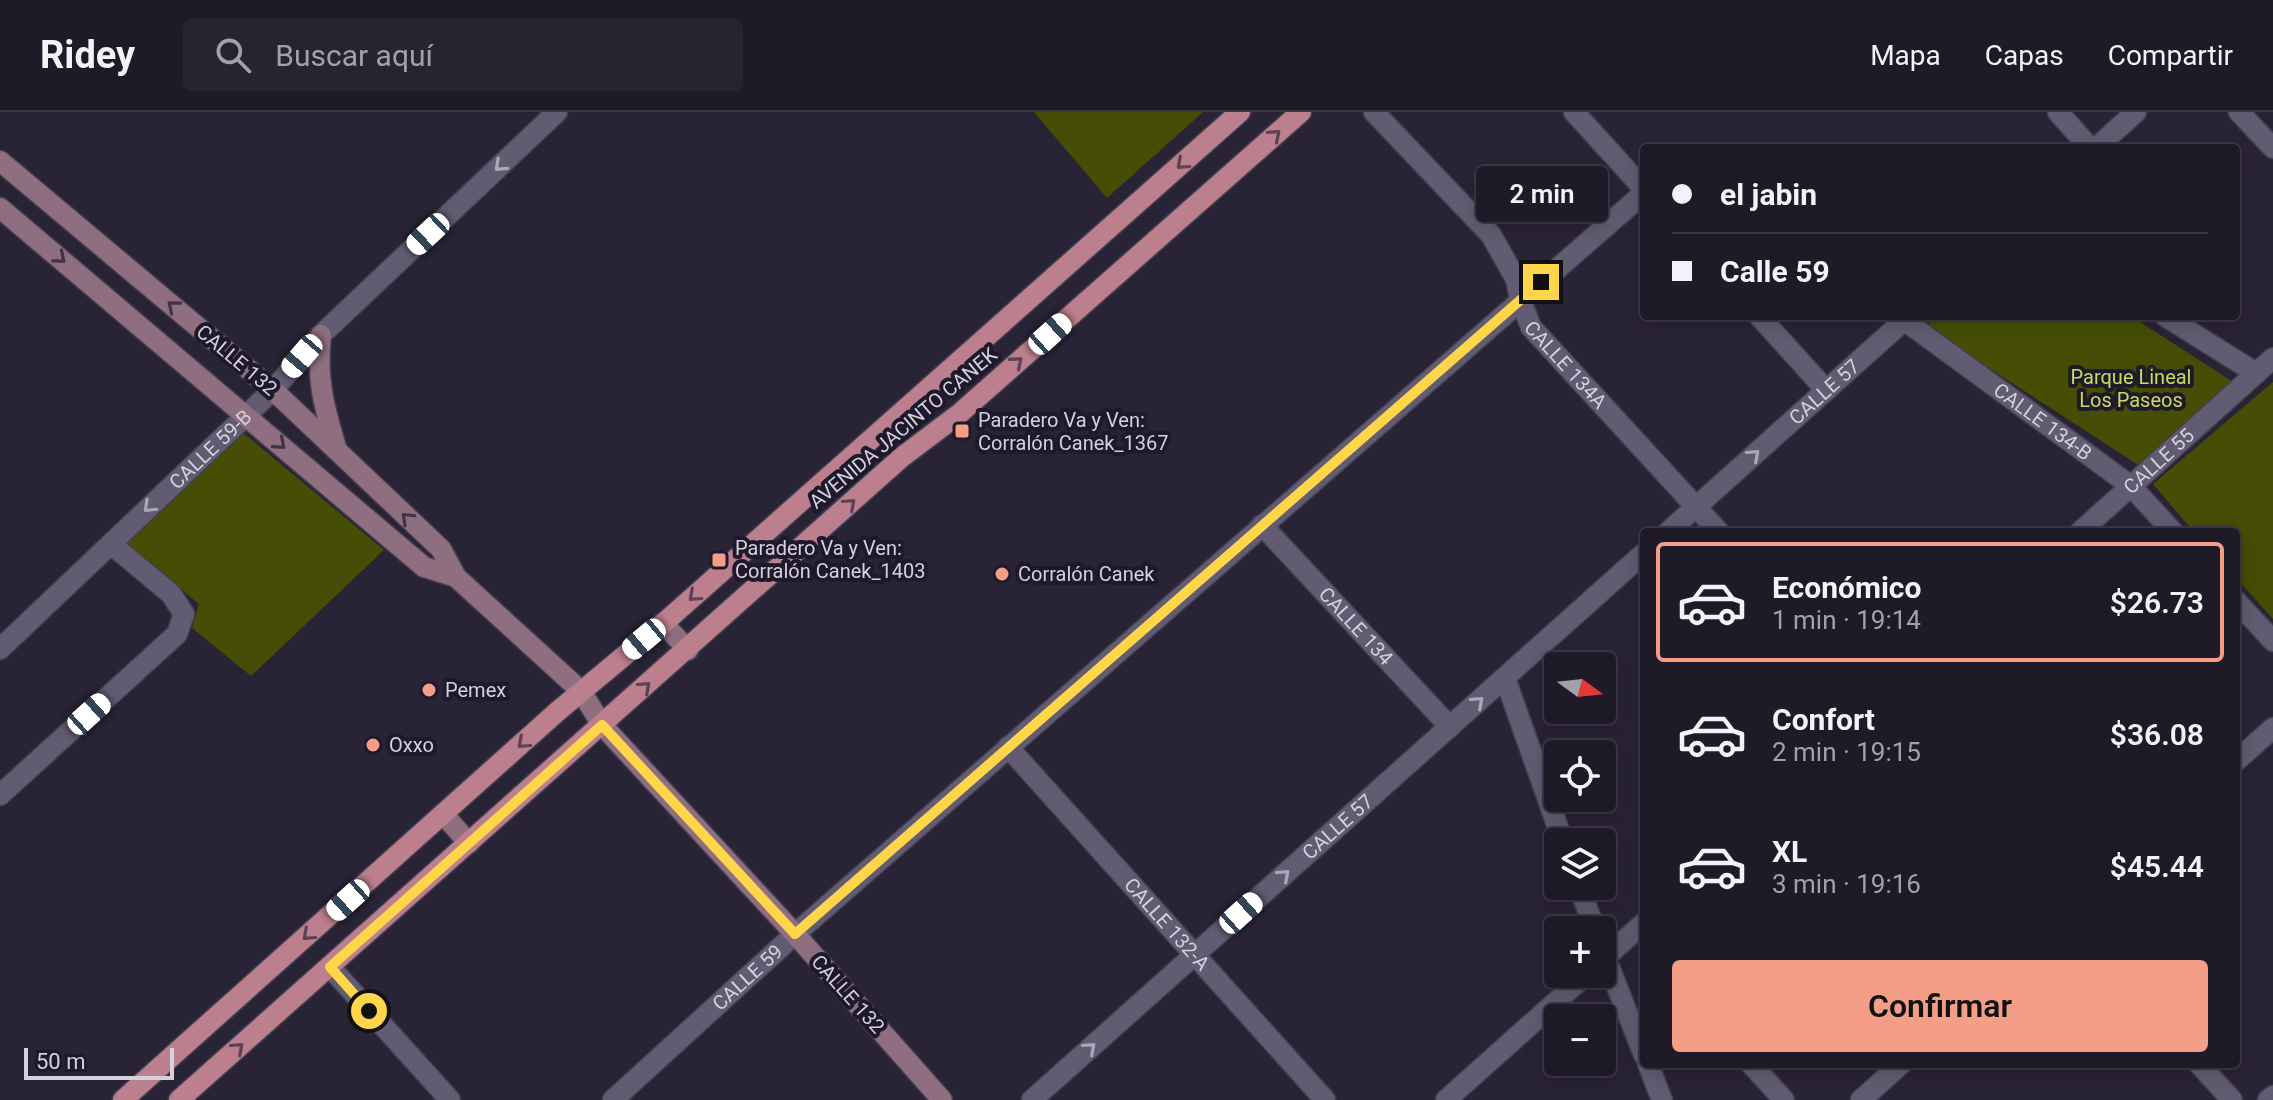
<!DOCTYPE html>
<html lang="es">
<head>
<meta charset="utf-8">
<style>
	:root { --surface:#1f1a28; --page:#272330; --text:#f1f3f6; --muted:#a1a1a8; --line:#3c3845; --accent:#f49e88 }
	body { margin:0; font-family:Roboto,sans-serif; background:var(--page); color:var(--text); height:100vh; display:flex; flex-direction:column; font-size:30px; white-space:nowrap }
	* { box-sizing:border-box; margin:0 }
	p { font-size:26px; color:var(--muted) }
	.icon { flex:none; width:44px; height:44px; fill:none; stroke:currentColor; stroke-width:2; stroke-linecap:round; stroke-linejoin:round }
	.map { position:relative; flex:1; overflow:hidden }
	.details { position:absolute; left:1640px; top:416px; width:600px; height:540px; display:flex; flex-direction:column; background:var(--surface); border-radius:8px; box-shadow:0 4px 20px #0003,0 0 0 2px var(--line) }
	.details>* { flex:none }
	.hud { position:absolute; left:1640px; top:32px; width:600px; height:176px; border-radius:8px; box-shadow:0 4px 20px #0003,0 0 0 2px var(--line); display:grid; align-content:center; height:176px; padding:0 32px; background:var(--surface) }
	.needle { width:52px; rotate:105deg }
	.buttons { position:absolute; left:1544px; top:540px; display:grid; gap:16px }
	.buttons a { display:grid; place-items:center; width:72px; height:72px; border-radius:8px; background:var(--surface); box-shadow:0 4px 20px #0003,0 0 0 2px var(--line); font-size:40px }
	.scale { position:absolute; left:24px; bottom:20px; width:150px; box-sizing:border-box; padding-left:8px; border:4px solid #d4d1de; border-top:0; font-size:22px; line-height:28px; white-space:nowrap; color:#d4d1de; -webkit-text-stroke:6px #1f192c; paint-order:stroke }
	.end { position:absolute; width:36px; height:36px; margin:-18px; border:10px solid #ffd54a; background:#111; box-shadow:0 0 0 4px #111 }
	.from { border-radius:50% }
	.bubble { position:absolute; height:56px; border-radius:8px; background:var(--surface); box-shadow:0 4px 20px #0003,0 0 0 2px var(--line); font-size:26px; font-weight:600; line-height:56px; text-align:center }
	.car { position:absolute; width:24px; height:48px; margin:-24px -12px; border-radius:10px; box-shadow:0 0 6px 2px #0007; background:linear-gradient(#fff 24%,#345 0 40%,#fff 0 76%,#345 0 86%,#fff 0) }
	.hud b { display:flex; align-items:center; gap:28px; height:76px; font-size:30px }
	.hud b+b { border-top:2px solid var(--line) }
	.hud i { width:20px; height:20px; background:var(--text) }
	ul { padding:14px 0 0; list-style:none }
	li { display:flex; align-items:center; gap:24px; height:120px; margin:0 16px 12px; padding:0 16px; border:4px solid transparent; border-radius:8px }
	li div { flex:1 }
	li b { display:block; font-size:30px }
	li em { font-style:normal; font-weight:600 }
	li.active { border-color:var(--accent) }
	li>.icon { width:72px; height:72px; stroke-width:1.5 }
	.action { display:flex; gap:16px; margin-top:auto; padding:16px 32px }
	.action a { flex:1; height:92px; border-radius:8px; background:var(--accent); color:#111; font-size:32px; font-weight:600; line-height:92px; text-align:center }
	header { display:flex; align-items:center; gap:48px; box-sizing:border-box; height:112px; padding:0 40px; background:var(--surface); border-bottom:2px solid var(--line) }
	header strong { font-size:38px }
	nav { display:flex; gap:44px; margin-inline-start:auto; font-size:28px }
	.search { width:560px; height:72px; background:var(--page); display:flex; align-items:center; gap:20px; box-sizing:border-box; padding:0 28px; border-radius:8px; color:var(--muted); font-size:30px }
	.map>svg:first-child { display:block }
	.green { fill:#454e04 }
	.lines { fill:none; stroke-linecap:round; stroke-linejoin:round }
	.street-casing { stroke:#443f4f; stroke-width:23 }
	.secondary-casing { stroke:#443f4f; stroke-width:23 }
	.primary-casing { stroke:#443f4f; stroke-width:23 }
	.street { stroke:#625c72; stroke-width:20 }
	.secondary { stroke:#8f6e80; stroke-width:20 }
	.primary { stroke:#bc7f8e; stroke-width:20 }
	.oneway { stroke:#5e4253 }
	.oneway2 { stroke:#aca8b8 }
	.oneway3 { stroke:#413345 }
	.route { stroke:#ffd54a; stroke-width:10 }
	.poi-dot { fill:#f49e88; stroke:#1f192c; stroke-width:3 }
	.labels { text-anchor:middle; stroke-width:8; stroke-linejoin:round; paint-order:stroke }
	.street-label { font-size:20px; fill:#d4d1de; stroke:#1f192c }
	.park-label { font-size:20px; fill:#c9dc5f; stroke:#1f192c }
	.poi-label { font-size:20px; fill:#d4d1de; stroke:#1f192c; text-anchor:start }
</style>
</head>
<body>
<header>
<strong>Ridey</strong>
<div class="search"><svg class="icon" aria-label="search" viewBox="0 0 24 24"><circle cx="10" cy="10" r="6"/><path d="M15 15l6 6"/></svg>Buscar aquí</div>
<nav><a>Mapa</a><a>Capas</a><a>Compartir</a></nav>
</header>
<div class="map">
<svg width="2273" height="988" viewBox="0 0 2273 988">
	<rect width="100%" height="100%" fill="#292336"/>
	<g class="green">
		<path d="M1034,0H1203L1107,86Z"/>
		<path d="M1935,204H2131L2236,272L2143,356L1935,221L1928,213Z"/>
		<path d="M2273,270V507L2236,466V420H2194L2153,372Z"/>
		<path d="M241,319L384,438L251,564L192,516L199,492L122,429Z"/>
	</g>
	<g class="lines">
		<g class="street-casing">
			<g id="street">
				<path id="s1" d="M1374,0L1491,123L1516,167L1520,187L1531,215L1719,420"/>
				<path d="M1574,0L1644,77"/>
				<path d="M2058,0L2090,36"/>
				<path d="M2239,0L2273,36"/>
				<path d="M2096,36L2136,0"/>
				<path d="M1759,204L1826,278"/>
				<path d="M2165,204L2256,261"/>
				<path id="s2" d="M1904,208L2131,374L2173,420"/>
				<path id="s3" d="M1262,413L1450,615"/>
				<path id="s4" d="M1668,420L1909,204"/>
				<path id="s5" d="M2080,420L2273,246"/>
				<path d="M2236,489L2273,529"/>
				<path id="s6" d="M0,537L273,278L321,223L557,0"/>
				<path d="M1505,566L1563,730"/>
				<path id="s7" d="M1008,635L1325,988"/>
				<path d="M2236,649L2273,616"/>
				<path d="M0,683L177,522L184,502L171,482L111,432"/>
				<path d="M1579,774L1595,818"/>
				<path d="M1602,837L1644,943"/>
				<path d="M1602,848L1644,811"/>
				<path d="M330,855L450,988"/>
				<path d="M1648,952L1662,988"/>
				<path d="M1751,952L1784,988"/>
				<path d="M2199,952L2232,988"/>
				<path id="s8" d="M613,988L795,822L1644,81"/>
				<path id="s9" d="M1032,988L1644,441"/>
				<path d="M1446,988L1587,862"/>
				<path d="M1861,988L1901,952"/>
				<path d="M2268,988L2273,984"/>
			</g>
		</g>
		<g class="secondary-casing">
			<g id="secondary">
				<path d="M0,49L273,278L441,437L456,465L581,579L602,613L795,822L942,988"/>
				<path d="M0,96L424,455L456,465"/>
				<path d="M321,223C316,266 324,295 336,335"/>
				<path d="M663,511L688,538"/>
				<path d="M443,702L469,731"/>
			</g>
		</g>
		<g class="primary-casing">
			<g id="primary">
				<path d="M123,988L558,599L666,509L1240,0"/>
				<path d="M179,988L902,345L959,302L1301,0"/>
			</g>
		</g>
		<use href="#street" class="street"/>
		<use href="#secondary" class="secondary"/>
		<use href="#primary" class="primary"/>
	</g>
	<defs><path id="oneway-chevron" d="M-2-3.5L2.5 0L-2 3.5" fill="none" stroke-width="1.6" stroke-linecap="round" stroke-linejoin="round" transform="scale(2)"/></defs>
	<g class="oneway">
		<use href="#oneway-chevron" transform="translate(1275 23) rotate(-41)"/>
		<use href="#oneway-chevron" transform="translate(1182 52) rotate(138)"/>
		<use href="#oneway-chevron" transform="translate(1017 250) rotate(-41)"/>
		<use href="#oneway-chevron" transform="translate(850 392) rotate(-42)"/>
		<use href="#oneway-chevron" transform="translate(694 484) rotate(138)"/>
		<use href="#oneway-chevron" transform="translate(645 575) rotate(-42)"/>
		<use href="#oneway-chevron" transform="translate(523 631) rotate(138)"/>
		<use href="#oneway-chevron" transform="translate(308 823) rotate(138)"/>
		<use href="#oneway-chevron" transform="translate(238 936) rotate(-42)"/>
	</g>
	<g class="oneway2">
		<use href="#oneway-chevron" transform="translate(500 54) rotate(137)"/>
		<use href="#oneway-chevron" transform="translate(1754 343) rotate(-42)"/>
		<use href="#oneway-chevron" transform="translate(149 395) rotate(136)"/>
		<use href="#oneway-chevron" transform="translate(1478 590) rotate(-42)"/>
		<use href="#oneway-chevron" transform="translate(1284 763) rotate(-42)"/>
		<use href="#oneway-chevron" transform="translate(1090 936) rotate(-42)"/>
	</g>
	<g class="oneway3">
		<use href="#oneway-chevron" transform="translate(60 146) rotate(40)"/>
		<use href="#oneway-chevron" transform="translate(173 194) rotate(-140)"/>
		<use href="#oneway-chevron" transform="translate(280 332) rotate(41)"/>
		<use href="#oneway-chevron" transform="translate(407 406) rotate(-136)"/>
	</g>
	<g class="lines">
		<path class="route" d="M369,899L330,855L602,613L795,822L1541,170"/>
	</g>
	<g class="poi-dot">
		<rect x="954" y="311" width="16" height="16" rx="4"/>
		<rect x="711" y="440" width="16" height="16" rx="4"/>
		<circle cx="1002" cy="462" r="8"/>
		<circle cx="429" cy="578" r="8"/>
		<circle cx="373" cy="633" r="8"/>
	</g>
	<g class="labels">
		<g class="street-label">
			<text transform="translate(237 248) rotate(40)" y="7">CALLE 132</text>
			<text dy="7" stroke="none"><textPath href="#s1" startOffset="322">CALLE 134A</textPath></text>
			<text dy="7" stroke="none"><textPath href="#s4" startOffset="210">CALLE 57</textPath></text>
			<text dy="7" stroke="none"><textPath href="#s2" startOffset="172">CALLE 134-B</textPath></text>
			<text transform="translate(903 316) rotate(-40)" y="7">AVENIDA JACINTO CANEK</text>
			<text dy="7" stroke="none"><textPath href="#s6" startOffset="290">CALLE 59-B</textPath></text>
			<text dy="7" stroke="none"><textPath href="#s5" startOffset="106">CALLE 55</textPath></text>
			<text dy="7" stroke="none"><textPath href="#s3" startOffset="138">CALLE 134</textPath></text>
			<text dy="7" stroke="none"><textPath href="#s9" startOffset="410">CALLE 57</textPath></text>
			<text dy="7" stroke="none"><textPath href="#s7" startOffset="238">CALLE 132-A</textPath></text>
			<text dy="7" stroke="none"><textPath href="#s8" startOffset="182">CALLE 59</textPath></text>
			<text transform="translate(848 882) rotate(48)" y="7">CALLE 132</text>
		</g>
		<g class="park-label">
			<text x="2131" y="272">Parque Lineal<tspan x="2131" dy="23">Los Paseos</tspan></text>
		</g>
		<g class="poi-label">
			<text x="978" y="315">Paradero Va y Ven:<tspan x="978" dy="23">Corralón Canek_1367</tspan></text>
			<text x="735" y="443">Paradero Va y Ven:<tspan x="735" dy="23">Corralón Canek_1403</tspan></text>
			<text x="1018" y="469">Corralón Canek</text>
			<text x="445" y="585">Pemex</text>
			<text x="389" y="640">Oxxo</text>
		</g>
	</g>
</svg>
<div class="buttons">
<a><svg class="needle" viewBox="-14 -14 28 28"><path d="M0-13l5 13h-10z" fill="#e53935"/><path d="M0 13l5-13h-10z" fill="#a1a1a8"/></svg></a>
<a><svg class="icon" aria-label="locate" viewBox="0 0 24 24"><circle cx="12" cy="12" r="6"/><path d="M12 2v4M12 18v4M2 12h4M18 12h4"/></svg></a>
<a><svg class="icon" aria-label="layers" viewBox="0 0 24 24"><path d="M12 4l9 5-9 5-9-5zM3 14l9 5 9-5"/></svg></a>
<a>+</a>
<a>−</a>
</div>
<div class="scale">50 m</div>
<i class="end from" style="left:369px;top:899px"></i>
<i class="end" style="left:1541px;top:170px"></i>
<div class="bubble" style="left:1476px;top:54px;width:132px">2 min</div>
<i class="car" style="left:428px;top:122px;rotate:227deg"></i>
<i class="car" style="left:1050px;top:222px;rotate:48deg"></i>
<i class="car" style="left:302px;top:244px;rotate:221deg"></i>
<i class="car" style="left:644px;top:527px;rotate:230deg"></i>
<i class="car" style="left:89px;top:602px;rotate:48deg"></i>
<i class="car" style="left:348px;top:788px;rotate:228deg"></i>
<i class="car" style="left:1241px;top:801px;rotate:48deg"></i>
<div class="hud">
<b><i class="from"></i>el jabin</b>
<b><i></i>Calle 59</b>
</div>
<section class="details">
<ul>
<li class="active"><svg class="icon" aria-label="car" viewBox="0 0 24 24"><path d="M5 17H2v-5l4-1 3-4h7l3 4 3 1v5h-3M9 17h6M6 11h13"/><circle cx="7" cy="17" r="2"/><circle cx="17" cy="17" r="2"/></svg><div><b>Económico</b><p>1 min · 19:14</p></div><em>$26.73</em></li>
<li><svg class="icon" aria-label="car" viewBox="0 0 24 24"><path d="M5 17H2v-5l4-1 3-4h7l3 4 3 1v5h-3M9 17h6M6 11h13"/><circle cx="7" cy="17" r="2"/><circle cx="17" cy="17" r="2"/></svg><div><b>Confort</b><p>2 min · 19:15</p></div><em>$36.08</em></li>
<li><svg class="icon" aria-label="car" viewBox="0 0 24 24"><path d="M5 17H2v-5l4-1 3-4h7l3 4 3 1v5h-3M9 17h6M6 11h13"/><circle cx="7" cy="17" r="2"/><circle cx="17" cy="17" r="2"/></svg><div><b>XL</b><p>3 min · 19:16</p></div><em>$45.44</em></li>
</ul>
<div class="action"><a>Confirmar</a></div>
</section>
</div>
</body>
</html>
